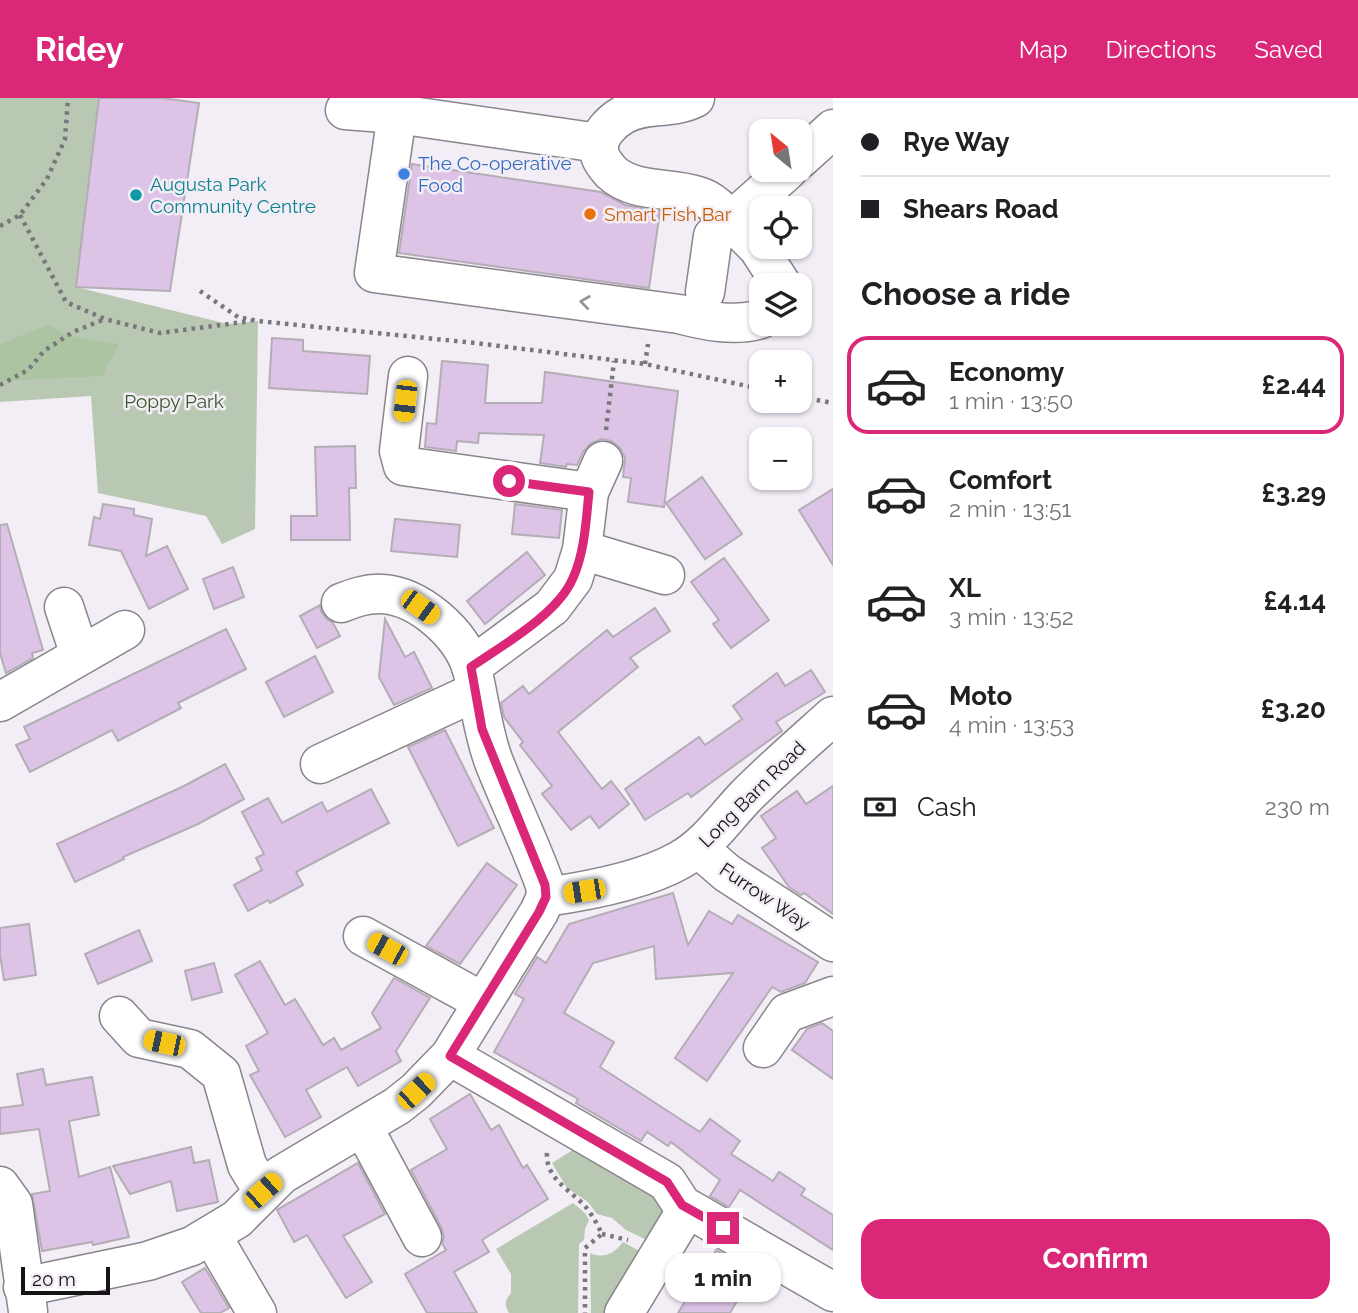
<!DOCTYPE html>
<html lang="en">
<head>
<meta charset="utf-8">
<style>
	:root { --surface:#fff; --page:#f2f2f2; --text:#202124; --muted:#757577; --line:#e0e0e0; --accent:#db2777 }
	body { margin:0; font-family:Raleway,sans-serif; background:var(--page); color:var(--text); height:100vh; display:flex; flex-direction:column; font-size:26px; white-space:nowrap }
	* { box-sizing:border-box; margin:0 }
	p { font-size:23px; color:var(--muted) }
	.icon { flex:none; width:38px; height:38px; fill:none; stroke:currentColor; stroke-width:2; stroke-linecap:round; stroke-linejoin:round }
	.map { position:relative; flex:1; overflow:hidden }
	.sheet { display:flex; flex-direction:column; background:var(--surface); width:525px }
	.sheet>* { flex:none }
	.banner { display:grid; align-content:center; height:154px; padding:0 28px; background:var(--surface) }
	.needle { width:46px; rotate:330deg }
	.controls { position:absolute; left:749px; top:21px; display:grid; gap:14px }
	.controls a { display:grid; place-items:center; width:63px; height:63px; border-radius:14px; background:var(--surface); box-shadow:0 2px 5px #0004; font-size:35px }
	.scale { position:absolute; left:21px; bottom:18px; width:89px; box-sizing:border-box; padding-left:7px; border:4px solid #161417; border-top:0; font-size:19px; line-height:24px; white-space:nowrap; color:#161417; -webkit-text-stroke:5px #f3edf6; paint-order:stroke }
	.end { position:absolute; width:32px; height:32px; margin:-16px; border:9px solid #db2777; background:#fff; box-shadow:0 0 0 4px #fff }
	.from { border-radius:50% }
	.bubble { position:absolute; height:49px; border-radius:21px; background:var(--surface); box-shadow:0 2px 5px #0004; font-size:23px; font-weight:700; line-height:49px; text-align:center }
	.car { position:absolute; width:21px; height:42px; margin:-21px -10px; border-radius:9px; box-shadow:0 0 5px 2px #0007; background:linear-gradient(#f5c518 24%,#345 0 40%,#f5c518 0 76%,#345 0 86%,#f5c518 0) }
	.banner b { display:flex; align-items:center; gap:24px; height:66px; font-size:26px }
	.banner b+b { border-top:2px solid var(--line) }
	.banner i { width:18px; height:18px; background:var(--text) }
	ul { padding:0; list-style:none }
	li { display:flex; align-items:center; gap:21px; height:98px; margin:0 14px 10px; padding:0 14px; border:4px solid transparent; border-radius:21px }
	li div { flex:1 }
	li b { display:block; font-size:26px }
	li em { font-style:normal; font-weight:700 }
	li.on { border-color:var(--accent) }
	li>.icon { width:63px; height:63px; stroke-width:1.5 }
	h2 { padding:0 28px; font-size:32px; line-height:84px }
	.pay { display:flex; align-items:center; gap:18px; height:77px; padding:0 28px; font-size:26px }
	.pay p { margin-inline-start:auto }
	.button { display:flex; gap:14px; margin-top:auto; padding:14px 28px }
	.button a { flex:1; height:80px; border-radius:21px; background:var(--accent); color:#fff; font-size:28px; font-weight:700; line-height:80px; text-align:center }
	header { display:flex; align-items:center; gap:42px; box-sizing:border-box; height:98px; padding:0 35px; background:var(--accent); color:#fff }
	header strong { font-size:33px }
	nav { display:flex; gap:38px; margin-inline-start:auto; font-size:24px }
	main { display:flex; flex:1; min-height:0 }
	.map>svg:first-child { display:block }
	.green { fill:#b9c8b3 }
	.forest { fill:#acc4a2 }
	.building { fill:#ddc4e6; stroke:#b3adb5; stroke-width:2 }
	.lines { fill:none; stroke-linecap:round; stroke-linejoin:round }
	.minor-casing { stroke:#8a858c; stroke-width:41 }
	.path { stroke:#7a777c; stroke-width:4.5; stroke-dasharray:3.5 5; stroke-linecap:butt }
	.minor { stroke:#fff; stroke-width:38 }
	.oneway { stroke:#969597 }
	.route { stroke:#db2777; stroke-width:9 }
	.shop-dot { fill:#3f7fe0; stroke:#f3edf6; stroke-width:2.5 }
	.culture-dot { fill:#0f9aa8; stroke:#f3edf6; stroke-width:2.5 }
	.food-dot { fill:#e8710a; stroke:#f3edf6; stroke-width:2.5 }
	.labels { text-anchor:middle; stroke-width:5; stroke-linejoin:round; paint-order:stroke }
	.shop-label { font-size:19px; fill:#366cbe; stroke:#f3edf6; text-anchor:start }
	.culture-label { font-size:19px; fill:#0d838f; stroke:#f3edf6; text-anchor:start }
	.food-label { font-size:19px; fill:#c56008; stroke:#f3edf6; text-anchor:start }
	.park-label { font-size:19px; fill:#365727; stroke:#f3edf6 }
	.street-label { font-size:19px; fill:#161417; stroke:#f3edf6 }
</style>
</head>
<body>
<header>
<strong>Ridey</strong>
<nav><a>Map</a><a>Directions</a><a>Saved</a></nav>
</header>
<main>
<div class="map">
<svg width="833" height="1215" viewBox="0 0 833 1215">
	<rect width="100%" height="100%" fill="#f3edf6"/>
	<g class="green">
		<path d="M0,0H99L76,189L228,226L258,223L255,431L222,446L206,418L98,395L91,298L0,304Z"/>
		<path d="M579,1048L647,1086L663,1112L662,1121L651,1144L626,1132L612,1120L597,1116L588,1104L567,1090L552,1065Z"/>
		<path d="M573,1105L585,1115L589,1122L585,1131L584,1142L579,1146L578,1215H509C504,1206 505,1203 511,1195V1176L496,1151Z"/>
		<path d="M623,1144L647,1157L606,1215H591L590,1155C604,1161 614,1156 623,1144Z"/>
	</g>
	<path class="forest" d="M48,227L70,238L119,246L102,278L0,283V246Z"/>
	<g class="building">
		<path d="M99,0H162L199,5L170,193L76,189Z"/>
		<path d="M412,66L601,94L625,107L660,113L649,190L399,155Z"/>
		<path d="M272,240L303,242V253L370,258L367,296L269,290Z"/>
		<path d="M442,263L488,267L485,305H542L545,274L678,293L664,409L628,404L631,380L623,379L625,360L620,350L611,343L602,341L591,345L583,354L577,367L567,366L566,369L540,365L544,337L479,335L478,345L457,343L456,353L425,349L427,325L436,326Z"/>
		<path d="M355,348L356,390H349L350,442H291V418H317L315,349Z"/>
		<path d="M702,379L742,436L705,461L666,405Z"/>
		<path d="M833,391V467L799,412Z"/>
		<path d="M103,406L134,411V417L152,421L146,458L167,448L188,491L149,511L121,453L89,447L94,419L100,421Z"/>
		<path d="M515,406L562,412L559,440L512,436Z"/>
		<path d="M395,421L460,427L457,459L391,453Z"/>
		<path d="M7,426L43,552L32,555L33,560L6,575L0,555V427Z"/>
		<path d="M527,454L545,477L485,526L467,503Z"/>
		<path d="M724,460L769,522L731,550L713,526L719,522L691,484Z"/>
		<path d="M233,469L244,499L214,511L203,481Z"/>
		<path d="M320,507L321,513L327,521L333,525L340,538L317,550L300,518Z"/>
		<path d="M655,510L670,533L630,560L638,569L558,634L602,691L611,683L629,706L599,730L590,718L571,732L542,696L552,688L520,647L523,644L504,619L501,605L523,588L529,596L607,532L613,539Z"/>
		<path d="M385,521L405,559L414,554L432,590L394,607L379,579Z"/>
		<path d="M226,531L246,571L178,605L181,610L118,643L112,632L30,674L16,647L30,641L24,629Z"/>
		<path d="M315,558L333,594L284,619L266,584Z"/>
		<path d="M811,572L825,594L776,624L782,633L691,699L688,695L645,722L625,691L699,639L705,647L742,621L733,608L777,575L785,588Z"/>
		<path d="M445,632L494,730L458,748L408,649Z"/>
		<path d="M225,666L244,701L198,726L123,759L124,761L75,784L57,746L184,688Z"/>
		<path d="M833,688V816L804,795L801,797L789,789L762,750L776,740L761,718L797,693L806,706Z"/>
		<path d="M371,691L389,725L296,774L303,787L270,805L268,802L248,813L234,787L262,772L256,760L264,756L242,714L268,700L282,725L322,704L327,714Z"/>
		<path d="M487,765L517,787L460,866L426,848Z"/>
		<path d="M673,795L688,847L709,813L732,826L738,817L818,864L805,885L781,894L772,889L707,983L675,960L733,875L656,881L654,848L593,865L564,915L614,944L600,969L700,1034L710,1021L740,1043L731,1056L773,1083L779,1074L805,1091L801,1097L833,1117V1152L740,1092L729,1109L710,1098L720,1082L671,1044L668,1048L647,1034L641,1043L576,1005L578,1001L494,954L524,901L515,896L537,859L546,865L569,826Z"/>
		<path d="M29,826L36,877L4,882L0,857V830Z"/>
		<path d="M139,832L152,863L98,886L85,856Z"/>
		<path d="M260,863L285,907L295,901L323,947L334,940L341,952L381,930L372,915L394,880L430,900L396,953L401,963L358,988L347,969L306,992L321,1019L285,1039L250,977L259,973L246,948L268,935L235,877Z"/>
		<path d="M214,865L222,894L192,902L185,873Z"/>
		<path d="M822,925L833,933V981L792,952L807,931Z"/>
		<path d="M43,971L46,987L92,979L99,1017L69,1023L79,1079L110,1069L129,1139L93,1147L92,1144L42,1153L32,1096L50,1093L39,1031L0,1036V1010L23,1007L17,976Z"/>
		<path d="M470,996L491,1032L499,1027L523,1070L527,1067L548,1101L482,1142L489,1154L454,1174L477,1215H427L405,1176L446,1152L442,1145L444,1139L441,1129L411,1072L447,1051L430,1021Z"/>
		<path d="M191,1049L194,1065L209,1062L218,1104L177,1113L171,1083L130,1096L113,1068Z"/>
		<path d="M358,1065L385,1116L343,1138L372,1184L346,1200L307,1137L294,1144L277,1112Z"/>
		<path d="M716,1152L754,1174L730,1215H678Z"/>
		<path d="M205,1170L229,1210L220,1215H201L182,1184Z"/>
	</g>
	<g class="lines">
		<g class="minor-casing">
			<g id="minor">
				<path d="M695,0C672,12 645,4 623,17C611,24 598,37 599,51C599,60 605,67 611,74C635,96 669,88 698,98C712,102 721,112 731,123L713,138L705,194"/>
				<path d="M345,12L397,16L599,45"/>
				<path d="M397,16L374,175L679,216C706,223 734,229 761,221"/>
				<path d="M800,61L833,31"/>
				<path d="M782,187L758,150L731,123L788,72"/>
				<path d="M408,278L399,353L403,368L589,394"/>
				<path d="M582,452L665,477"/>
				<path d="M64,509L80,557"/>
				<path d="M471,569L552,509L573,481L582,452L589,394L603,363"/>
				<path d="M0,604L125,532"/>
				<path d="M320,666L475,594"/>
				<path d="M698,750L727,775L833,844"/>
				<path d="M546,799C588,793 643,783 680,762C707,747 725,720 746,698C774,670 804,644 833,618"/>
				<path d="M363,838L483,904"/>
				<path d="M119,918L139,940L190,951L221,976L247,1067L263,1093"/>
				<path d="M763,950L787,915L833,898"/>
				<path d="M450,958L667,1084L682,1107L833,1194"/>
				<path d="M363,1029L422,1139"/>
				<path d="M0,1088L13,1106L28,1213"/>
				<path d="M212,1138L257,1215"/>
				<path d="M23,1189L148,1163L192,1148L237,1121L281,1077L397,1008L416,993L450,958L539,814L546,799L545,787C530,745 510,705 494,664C482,633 480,602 472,571C461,535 419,498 382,496C367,495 354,500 341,505"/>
				<path d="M624,1215L684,1116L682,1107"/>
			</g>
		</g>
		<g class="path">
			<path d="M20,117L66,204L105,221L160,235L251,223"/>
			<path d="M0,128L20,117L47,81L65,41L68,0"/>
			<path d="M200,193L238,219L258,223L475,245L645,266L761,291"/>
			<path d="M645,266L648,246"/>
			<path d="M0,287L28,272L44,253L73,234L105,221"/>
			<path d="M800,299L833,305"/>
			<path d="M606,332L614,263"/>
			<path d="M547,1055C545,1080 571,1093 584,1107C592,1116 597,1126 602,1136L585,1150V1215"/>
			<path d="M602,1136L628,1142"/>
		</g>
		<use href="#minor" class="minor"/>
	</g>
	<defs><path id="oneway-chevron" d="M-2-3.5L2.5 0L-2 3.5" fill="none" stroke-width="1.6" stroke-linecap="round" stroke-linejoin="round" transform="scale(1.75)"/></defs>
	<use class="oneway" href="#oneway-chevron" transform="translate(585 204) rotate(-172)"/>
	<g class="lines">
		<path class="route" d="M509,383L589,394C586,422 585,453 573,480C558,516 503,547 471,569L482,631L545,787L546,799L539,814L450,958L667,1084L682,1107L723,1130"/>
	</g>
	<circle class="shop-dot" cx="404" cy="76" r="7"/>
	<circle class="culture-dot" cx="136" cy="97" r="7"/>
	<circle class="food-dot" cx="590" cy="116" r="7"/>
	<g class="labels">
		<g class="shop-label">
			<text x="418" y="72">The Co-operative<tspan x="418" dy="22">Food</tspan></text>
		</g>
		<g class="culture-label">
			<text x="150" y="93">Augusta Park<tspan x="150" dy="22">Community Centre</tspan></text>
		</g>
		<g class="food-label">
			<text x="604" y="123">Smart Fish Bar</text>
		</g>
		<g class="park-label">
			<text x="174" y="310">Poppy Park</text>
		</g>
		<g class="street-label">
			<text transform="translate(752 696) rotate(-45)" y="7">Long Barn Road</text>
			<text transform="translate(765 798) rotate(34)" y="7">Furrow Way</text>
		</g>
	</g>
</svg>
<div class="controls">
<a><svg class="needle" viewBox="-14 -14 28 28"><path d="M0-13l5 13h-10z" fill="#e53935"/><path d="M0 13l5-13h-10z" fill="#757577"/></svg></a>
<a><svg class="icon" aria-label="locate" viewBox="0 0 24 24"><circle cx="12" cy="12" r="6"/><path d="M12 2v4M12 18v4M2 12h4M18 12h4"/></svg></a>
<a><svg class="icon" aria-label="layers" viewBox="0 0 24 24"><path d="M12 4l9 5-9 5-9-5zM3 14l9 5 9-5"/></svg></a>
<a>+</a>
<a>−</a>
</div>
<div class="scale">20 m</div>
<i class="end from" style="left:509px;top:383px"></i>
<i class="end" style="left:723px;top:1130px"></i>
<div class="bubble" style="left:665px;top:1155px;width:116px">1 min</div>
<i class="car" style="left:405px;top:303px;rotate:186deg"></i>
<i class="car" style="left:420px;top:509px;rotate:126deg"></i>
<i class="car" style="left:584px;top:793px;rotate:261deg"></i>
<i class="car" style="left:387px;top:851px;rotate:299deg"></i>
<i class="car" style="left:164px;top:945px;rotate:282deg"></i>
<i class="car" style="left:416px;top:993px;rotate:47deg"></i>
<i class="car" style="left:263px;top:1093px;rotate:48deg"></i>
</div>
<section class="sheet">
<div class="banner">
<b><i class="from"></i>Rye Way</b>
<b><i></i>Shears Road</b>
</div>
<h2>Choose a ride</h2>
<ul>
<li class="on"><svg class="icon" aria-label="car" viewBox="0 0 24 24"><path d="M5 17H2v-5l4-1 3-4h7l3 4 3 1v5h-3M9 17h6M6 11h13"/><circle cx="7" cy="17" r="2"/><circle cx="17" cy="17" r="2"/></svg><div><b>Economy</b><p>1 min · 13:50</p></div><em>£2.44</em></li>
<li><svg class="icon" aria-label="car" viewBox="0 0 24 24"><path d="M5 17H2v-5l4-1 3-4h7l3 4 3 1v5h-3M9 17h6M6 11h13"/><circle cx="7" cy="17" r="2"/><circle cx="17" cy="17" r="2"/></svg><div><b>Comfort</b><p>2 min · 13:51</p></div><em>£3.29</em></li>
<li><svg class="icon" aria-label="car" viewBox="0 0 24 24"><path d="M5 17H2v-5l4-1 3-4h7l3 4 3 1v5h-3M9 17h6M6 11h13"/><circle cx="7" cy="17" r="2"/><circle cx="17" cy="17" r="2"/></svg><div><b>XL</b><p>3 min · 13:52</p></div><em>£4.14</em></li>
<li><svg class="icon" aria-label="car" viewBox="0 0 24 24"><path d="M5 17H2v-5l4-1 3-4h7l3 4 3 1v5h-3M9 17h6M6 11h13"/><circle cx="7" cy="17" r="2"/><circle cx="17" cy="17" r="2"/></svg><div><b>Moto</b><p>4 min · 13:53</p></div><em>£3.20</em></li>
</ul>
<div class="pay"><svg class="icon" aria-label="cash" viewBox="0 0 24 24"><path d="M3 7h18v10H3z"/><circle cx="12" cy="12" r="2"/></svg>Cash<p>230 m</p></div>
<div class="button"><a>Confirm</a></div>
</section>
</main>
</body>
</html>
